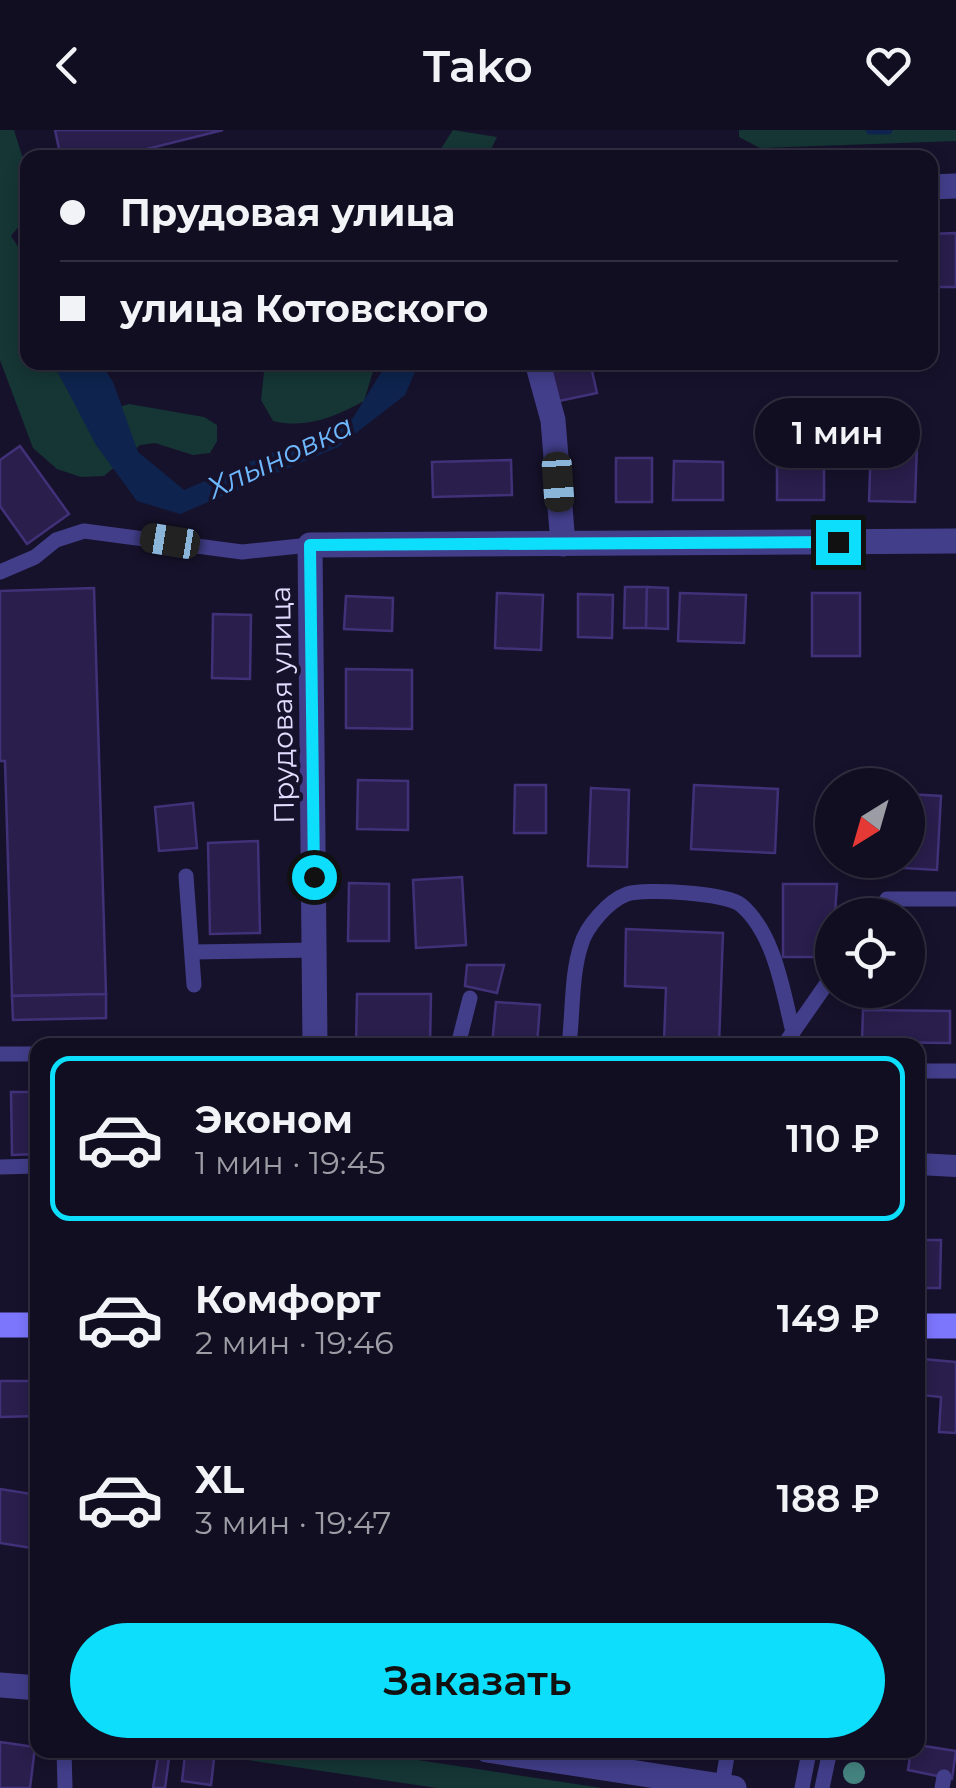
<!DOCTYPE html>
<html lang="ru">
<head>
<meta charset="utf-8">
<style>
	:root { --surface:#110e21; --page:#1e1c2e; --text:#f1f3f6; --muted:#9c9ca5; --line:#302e3f; --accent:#0cdefb }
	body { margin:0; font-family:Montserrat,sans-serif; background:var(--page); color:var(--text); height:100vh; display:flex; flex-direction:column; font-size:38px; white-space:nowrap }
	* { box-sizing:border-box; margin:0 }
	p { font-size:32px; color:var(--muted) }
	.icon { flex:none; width:55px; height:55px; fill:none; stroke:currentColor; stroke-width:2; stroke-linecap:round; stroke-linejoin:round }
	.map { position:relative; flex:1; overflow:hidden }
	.panel { position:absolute; left:30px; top:908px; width:895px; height:720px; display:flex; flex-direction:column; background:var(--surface); border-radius:20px; box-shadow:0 5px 15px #0003,0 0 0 2px var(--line) }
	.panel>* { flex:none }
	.hud { position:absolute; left:20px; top:20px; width:918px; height:220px; border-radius:20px; box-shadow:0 5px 15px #0003,0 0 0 2px var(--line); display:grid; align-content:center; height:220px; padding:0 40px; background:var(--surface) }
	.needle { width:65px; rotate:217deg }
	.fabs { position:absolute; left:815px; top:638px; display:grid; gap:20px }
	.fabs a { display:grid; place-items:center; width:110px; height:110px; border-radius:50%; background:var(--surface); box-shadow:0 5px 15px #0003,0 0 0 2px var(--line); font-size:50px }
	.end { position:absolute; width:45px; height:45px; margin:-22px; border:12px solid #0cdefb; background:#111; box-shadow:0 0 0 5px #111 }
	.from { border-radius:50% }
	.bubble { position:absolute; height:70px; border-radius:35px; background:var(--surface); box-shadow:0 5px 15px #0003,0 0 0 2px var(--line); font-size:32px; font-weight:600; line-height:70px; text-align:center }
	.car { position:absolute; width:30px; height:60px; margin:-30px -15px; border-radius:12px; box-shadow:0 0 8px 2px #0007; background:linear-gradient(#222 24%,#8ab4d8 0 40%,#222 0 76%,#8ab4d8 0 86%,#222 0) }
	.hud b { display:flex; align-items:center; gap:35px; height:95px; font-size:38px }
	.hud b+b { border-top:2px solid var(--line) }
	.hud i { width:25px; height:25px; background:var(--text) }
	ul { padding:18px 0 0; list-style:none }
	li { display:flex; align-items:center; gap:30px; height:165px; margin:0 20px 15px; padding:0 20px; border:5px solid transparent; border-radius:20px }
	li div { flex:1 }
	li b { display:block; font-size:38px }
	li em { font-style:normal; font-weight:600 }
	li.current { border-color:var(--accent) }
	li>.icon { width:90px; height:90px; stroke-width:1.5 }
	.primary-button { display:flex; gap:20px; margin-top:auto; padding:20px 40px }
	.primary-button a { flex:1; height:115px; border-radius:60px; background:var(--accent); color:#111; font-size:40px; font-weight:600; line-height:115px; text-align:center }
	header { display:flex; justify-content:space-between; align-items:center; height:130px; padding:0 40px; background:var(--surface); font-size:45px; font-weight:600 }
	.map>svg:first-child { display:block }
	.green { fill:#153635 }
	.water { fill:#0e244e }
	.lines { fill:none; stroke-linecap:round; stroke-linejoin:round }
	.stream { stroke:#0e244e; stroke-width:9 }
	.building { fill:#291e4c; stroke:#403178; stroke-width:2.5 }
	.service { stroke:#423e8a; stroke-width:15 }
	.pedestrian { stroke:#423e8a; stroke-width:22 }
	.minor { stroke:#423e8a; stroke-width:25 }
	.secondary { stroke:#7c76fd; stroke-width:25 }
	.tree { fill:#448380 }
	.route { stroke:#0cdefb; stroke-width:12 }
	.labels { text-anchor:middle; stroke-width:8; stroke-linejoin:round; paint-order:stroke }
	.street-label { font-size:28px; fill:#e2ddfe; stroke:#17122c }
	.water-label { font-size:30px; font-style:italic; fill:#6db7fd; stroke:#17122c }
</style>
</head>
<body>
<header><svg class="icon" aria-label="back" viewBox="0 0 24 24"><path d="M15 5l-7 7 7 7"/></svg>Tako<svg class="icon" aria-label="heart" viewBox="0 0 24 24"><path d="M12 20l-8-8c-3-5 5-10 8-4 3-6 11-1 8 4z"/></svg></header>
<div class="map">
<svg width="956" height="1658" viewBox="0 0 956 1658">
	<rect width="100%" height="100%" fill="#17122c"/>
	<g class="green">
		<path d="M0,0H14L27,42V86L11,106L21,121L27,117L28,232L85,233L97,284L129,274L204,287L217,295V311L210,323L193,325L155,313L140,315L104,346L81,347L57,339L33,318L0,230Z"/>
		<path d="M453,0L497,7L487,27L435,28Z"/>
		<path d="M739,0H956V11L760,18L739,7Z"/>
		<path d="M265,233V232L381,233L374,238L364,271C335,287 306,299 273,291L261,270Z"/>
		<path d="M300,1620H352L602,1658H437L241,1629Z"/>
	</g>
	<path class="water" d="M53,233H101L113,252L138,322L184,360L353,288L387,233H419L405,265L338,317L180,384L137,371L96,315Z"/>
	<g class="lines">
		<path class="stream" d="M870,0H888"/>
	</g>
	<g class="building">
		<path d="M55,0H223L111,28H61Z"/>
		<path d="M956,103V157H930V104Z"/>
		<path d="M550,232H590L597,263L559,271Z"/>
		<path d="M871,313L917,315L915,372L869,371Z"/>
		<path d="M20,316L69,384L27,414L0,376V330Z"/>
		<path d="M777,319L824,320V370H777Z"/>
		<rect x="616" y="328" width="36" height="44"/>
		<path d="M511,330L512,365L433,367L432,332Z"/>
		<path d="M674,331L723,332V370H673Z"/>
		<path d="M625,457H647L646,498H624Z"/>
		<path d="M647,457L668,458V499L646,498Z"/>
		<path d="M94,458L106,864L12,866L5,631H0V461Z"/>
		<path d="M497,463L543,465L541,520L495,518Z"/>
		<path d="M680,463L746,465L744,513L678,511Z"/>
		<rect x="812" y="463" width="48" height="63"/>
		<path d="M578,464L613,465L612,508L578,507Z"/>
		<path d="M346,466L393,468L392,501L344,499Z"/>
		<path d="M213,484L251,485L250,549L212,548Z"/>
		<path d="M346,539L412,540V599L346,598Z"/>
		<path d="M358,650L408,651V700L357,699Z"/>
		<path d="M515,655H546V703H514Z"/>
		<path d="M694,655L778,659L775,723L691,719Z"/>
		<path d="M591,658L629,660L627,737L588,736Z"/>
		<path d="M908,664L941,666L937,740L835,734V730H908Z"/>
		<path d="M193,673L197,718L159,721L155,677Z"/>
		<path d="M258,711L260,803L210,804L208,713Z"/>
		<path d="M462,747L466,815L416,818L413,750Z"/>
		<path d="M349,753L389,754V811H348Z"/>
		<path d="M783,754H837L832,827H783Z"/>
		<path d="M626,799L723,803L719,915H622L623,909L664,911L666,858L625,856Z"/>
		<path d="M467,835H504L497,863L465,856Z"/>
		<path d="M106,864V888L13,890L12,866Z"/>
		<path d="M357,864H431L430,915H356Z"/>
		<path d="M496,872L540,875L537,915H492Z"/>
		<path d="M863,880L950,881V913L862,912Z"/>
		<path d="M11,962H38V1024L12,1025Z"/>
		<path d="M918,1110H941L940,1158H918Z"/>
		<path d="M923,1229L956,1232V1303L939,1302L941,1267L921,1265Z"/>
		<path d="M0,1251H38V1286L0,1287Z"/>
		<path d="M0,1359L38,1365V1419L0,1413Z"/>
		<path d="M0,1612L35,1617L30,1658H0Z"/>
		<path d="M918,1615L956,1621L952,1649L908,1640L911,1620H918Z"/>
		<path d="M159,1620L170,1621L165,1658H153Z"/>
		<path d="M185,1625L214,1629L211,1655L182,1651Z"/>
	</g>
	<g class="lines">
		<g class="service">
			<path d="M0,442L35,427L56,410L84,401L242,422L310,415"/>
			<path d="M186,746L194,855"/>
			<path d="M876,785L887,769H956"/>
			<path d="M192,822L315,820"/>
			<path d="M458,915L470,868"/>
			<path d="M569,915C573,884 571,845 581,815C586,797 608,771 627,764C644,758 727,763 741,775C775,804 783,862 793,902"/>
			<path d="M784,915L832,846"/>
			<path d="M0,924H38"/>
			<path d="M918,941H956"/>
			<path d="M0,1037L38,1036"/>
			<path d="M64,1620L65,1658"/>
			<path d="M722,1656L728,1620"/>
			<path d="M802,1658L809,1622"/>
			<path d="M822,1658L829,1625"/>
			<path d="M942,1658L944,1647"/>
		</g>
		<path class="pedestrian" d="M918,1034L956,1036"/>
		<g class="minor">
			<path d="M930,57L956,56"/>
			<path d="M537,232L553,290L563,414"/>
			<path d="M315,915L310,415L956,411"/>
			<path d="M0,1555L38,1558"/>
			<path d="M487,1620L734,1658"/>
		</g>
		<g class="secondary">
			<path d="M0,1195H38"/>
			<path d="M918,1196H956"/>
		</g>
	</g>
	<circle class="tree" cx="854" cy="1643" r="11"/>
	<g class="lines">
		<path class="route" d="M314,747L310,415L838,412"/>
	</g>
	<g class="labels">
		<g class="street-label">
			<text transform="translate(282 575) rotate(-91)" y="10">Прудовая улица</text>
		</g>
		<g class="water-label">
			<text transform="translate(280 327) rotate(-25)" y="10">Хлыновка</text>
		</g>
	</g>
</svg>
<div class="fabs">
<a><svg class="needle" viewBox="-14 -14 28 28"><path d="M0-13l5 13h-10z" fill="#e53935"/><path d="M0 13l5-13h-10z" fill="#9c9ca5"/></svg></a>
<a><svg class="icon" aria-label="locate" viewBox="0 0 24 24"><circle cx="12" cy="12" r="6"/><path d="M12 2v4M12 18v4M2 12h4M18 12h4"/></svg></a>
</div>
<i class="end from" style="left:314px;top:747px"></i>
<i class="end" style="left:838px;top:412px"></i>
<div class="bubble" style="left:755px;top:268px;width:165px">1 мин</div>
<i class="car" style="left:558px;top:352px;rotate:176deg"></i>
<i class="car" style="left:170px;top:411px;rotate:279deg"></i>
<div class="hud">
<b><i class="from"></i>Прудовая улица</b>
<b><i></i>улица Котовского</b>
</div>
<section class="panel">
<ul>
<li class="current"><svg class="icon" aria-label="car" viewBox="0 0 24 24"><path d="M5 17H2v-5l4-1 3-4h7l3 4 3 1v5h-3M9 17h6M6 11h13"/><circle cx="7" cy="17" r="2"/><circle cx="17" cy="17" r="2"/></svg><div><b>Эконом</b><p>1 мин · 19:45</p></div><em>110 ₽</em></li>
<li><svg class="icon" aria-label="car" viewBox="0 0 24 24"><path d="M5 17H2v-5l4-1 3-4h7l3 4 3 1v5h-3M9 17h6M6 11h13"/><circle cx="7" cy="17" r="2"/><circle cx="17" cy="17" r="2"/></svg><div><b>Комфорт</b><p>2 мин · 19:46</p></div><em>149 ₽</em></li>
<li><svg class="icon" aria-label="car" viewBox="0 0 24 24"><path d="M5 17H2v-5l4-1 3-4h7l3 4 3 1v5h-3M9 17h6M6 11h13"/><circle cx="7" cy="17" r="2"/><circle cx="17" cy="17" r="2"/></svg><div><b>XL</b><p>3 мин · 19:47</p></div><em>188 ₽</em></li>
</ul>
<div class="primary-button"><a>Заказать</a></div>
</section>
</div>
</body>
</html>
